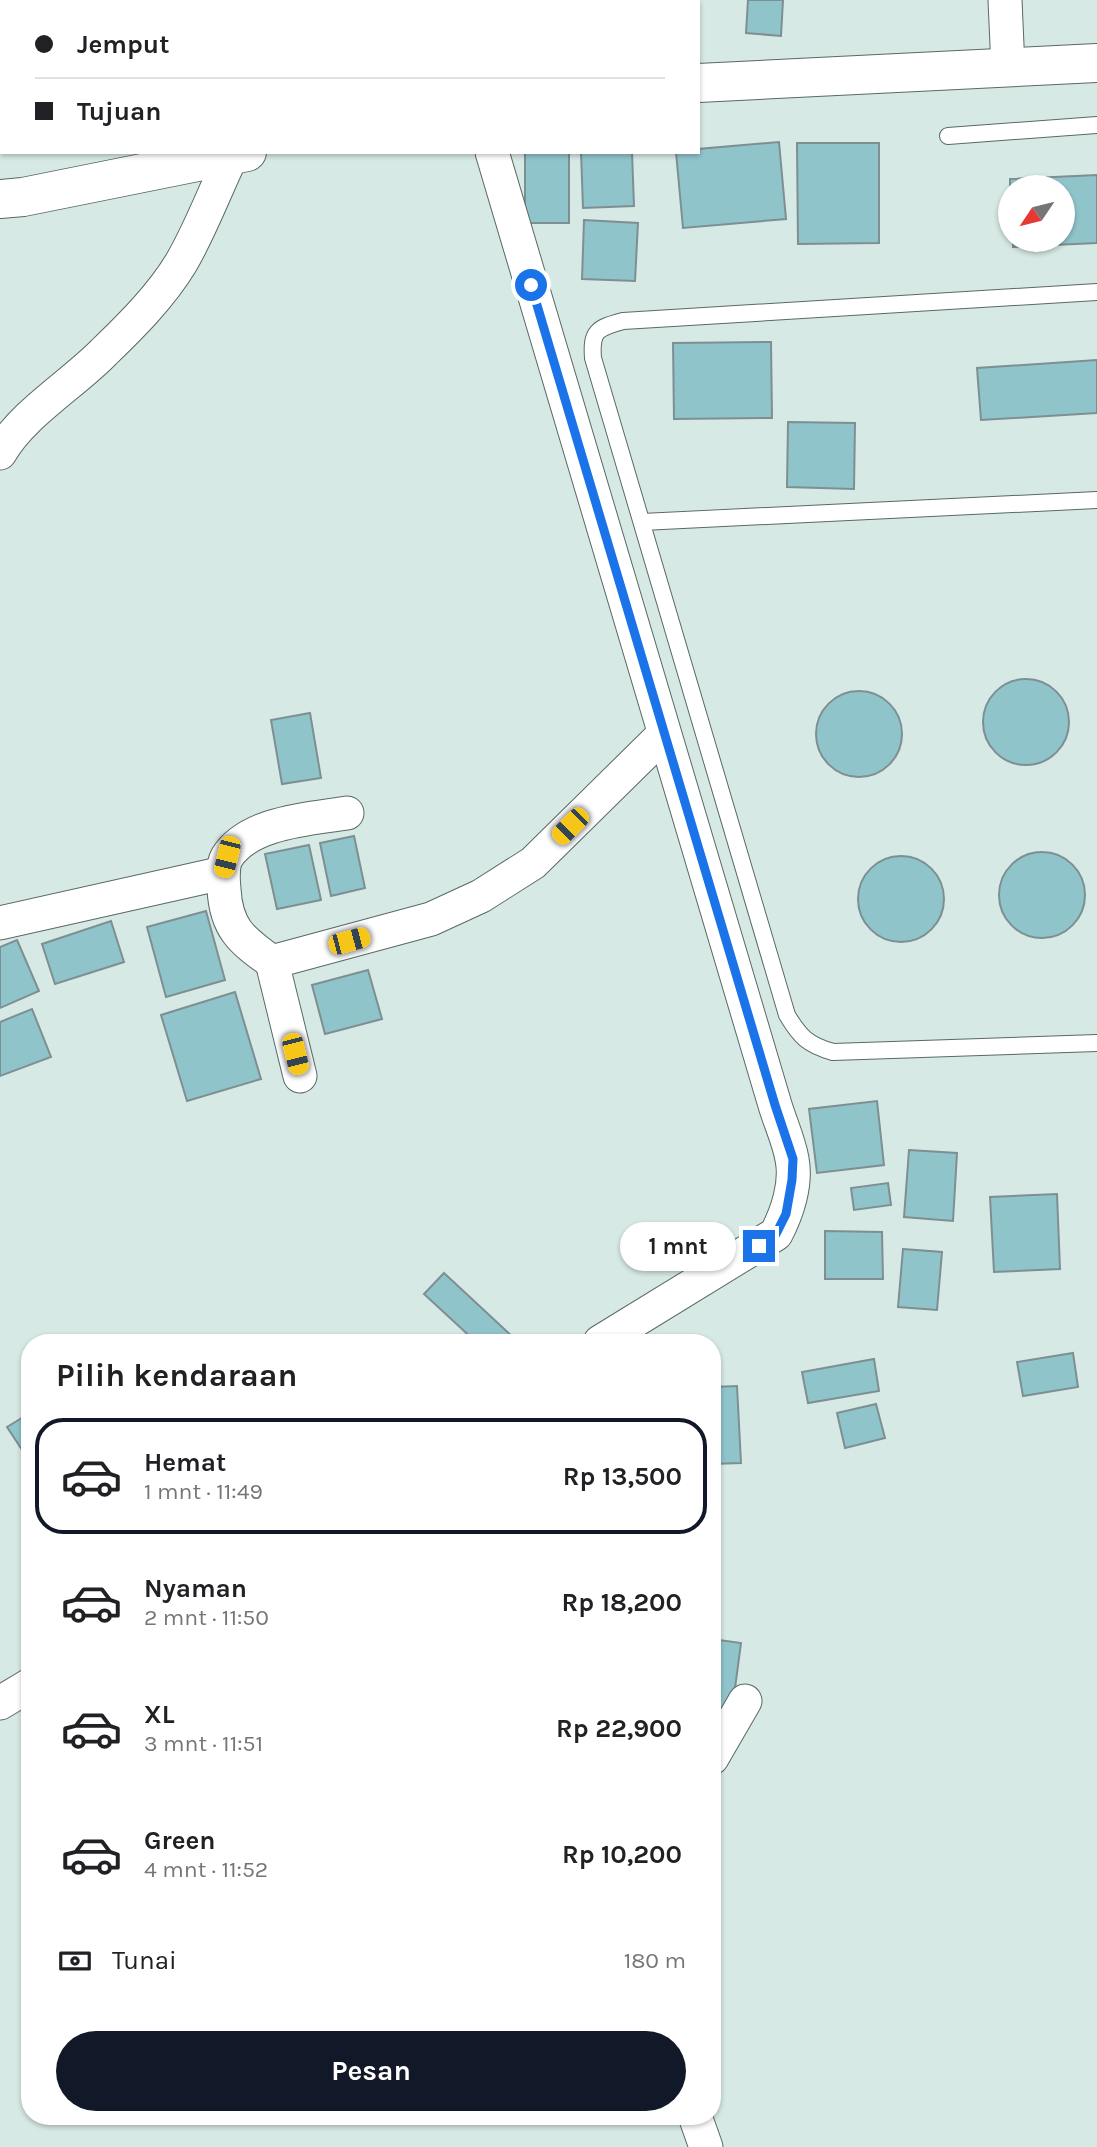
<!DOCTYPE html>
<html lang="id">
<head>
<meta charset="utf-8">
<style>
	:root { --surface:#fff; --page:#f2f2f2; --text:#202124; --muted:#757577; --line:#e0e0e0; --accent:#111827 }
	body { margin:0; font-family:Karla,sans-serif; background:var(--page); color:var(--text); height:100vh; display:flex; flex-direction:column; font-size:26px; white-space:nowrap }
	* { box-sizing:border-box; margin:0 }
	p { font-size:23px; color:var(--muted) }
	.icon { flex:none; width:38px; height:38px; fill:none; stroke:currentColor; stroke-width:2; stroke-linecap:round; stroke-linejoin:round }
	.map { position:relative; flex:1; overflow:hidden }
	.details { position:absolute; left:21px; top:1334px; width:700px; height:791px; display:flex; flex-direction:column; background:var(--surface); border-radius:28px; box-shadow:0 2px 5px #0004 }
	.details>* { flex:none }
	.guide { position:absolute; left:0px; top:0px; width:700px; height:154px; box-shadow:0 2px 5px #0004; display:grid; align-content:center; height:154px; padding:0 35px; background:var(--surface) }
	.needle { width:46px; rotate:235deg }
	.fabs { position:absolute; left:998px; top:175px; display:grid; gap:14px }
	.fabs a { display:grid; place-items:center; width:77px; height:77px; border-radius:50%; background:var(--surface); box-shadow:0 2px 5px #0004; font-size:35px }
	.end { position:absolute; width:32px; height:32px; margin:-16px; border:9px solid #1a73e8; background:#fff; box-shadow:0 0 0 4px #fff }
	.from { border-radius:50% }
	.bubble { position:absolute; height:49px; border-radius:24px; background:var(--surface); box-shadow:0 2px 5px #0004; font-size:23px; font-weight:700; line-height:49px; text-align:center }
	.car { position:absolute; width:21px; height:42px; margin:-21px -10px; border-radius:9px; box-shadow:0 0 5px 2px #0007; background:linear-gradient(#f5c518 24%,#345 0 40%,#f5c518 0 76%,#345 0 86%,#f5c518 0) }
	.guide b { display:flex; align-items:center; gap:24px; height:66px; font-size:26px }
	.guide b+b { border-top:2px solid var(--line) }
	.guide i { width:18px; height:18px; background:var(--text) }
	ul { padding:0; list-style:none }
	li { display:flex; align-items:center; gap:21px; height:116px; margin:0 14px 10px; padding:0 21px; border:4px solid transparent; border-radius:28px }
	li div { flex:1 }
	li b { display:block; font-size:26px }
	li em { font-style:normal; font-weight:700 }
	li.active { border-color:var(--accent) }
	li>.icon { width:63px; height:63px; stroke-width:1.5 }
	h2 { padding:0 35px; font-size:32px; line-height:84px }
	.pay { display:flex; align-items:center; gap:18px; height:77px; padding:0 35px; font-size:26px }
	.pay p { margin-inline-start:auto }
	.cta { display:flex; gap:14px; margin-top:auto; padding:14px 35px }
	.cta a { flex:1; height:80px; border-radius:42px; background:var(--accent); color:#fff; font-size:28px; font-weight:700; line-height:80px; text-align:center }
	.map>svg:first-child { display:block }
	.building { fill:#90c4cb; stroke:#7e8f92; stroke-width:2 }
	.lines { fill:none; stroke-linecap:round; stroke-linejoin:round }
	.lane-casing { stroke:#596964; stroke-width:18 }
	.street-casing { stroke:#596964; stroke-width:35 }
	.highway-casing { stroke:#596964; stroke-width:40 }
	.lane { stroke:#fff; stroke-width:16 }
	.street { stroke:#fff; stroke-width:33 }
	.highway { stroke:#fff; stroke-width:38 }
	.route { stroke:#1a73e8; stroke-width:9 }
</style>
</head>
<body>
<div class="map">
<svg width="1097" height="2147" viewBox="0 0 1097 2147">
	<rect width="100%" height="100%" fill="#d7e9e4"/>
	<g class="building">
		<path d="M0,0H63L2,2V49Z"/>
		<path d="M241,0H304V2H227Z"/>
		<path d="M480,0H575L521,2Z"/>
		<path d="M748,0H783L781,36L746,33Z"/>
		<path d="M0,64L2,65V150H0Z"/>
		<path d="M779,142L786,219L683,228L676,152H698V149Z"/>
		<path d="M797,143H879V243L798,244Z"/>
		<rect x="525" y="152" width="44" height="71"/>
		<path d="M581,152H632L634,206L583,208Z"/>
		<path d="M1097,175V243L1013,247V240H1062V187H1010V179Z"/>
		<path d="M584,220L638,223L635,281L582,279Z"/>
		<path d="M771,342L772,418L674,419L673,343Z"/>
		<path d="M1097,360V413L981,420L977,368Z"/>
		<path d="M788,422L855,423L854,489L787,487Z"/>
		<circle cx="1026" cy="722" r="43"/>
		<circle cx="859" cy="734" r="43"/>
		<path d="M310,713L321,778L282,784L271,720Z"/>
		<path d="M354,836L365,888L331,896L320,843Z"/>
		<path d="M309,845L321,900L277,909L265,854Z"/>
		<circle cx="1042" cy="895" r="43"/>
		<circle cx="901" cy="899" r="43"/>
		<path d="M206,911L225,980L166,997L147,927Z"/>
		<path d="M111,921L124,962L55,984L42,944Z"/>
		<path d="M17,940L39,991L0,1008V947Z"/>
		<path d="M368,970L382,1019L325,1034L312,985Z"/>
		<path d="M235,992L261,1079L187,1101L161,1015Z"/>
		<path d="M32,1009L51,1057L0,1076V1022Z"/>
		<path d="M877,1101L884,1165L817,1173L809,1109Z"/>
		<path d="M909,1150L957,1153L953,1221L904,1217Z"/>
		<path d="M888,1183L891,1205L854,1210L851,1188Z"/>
		<path d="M1057,1194L1060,1269L994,1272L990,1197Z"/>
		<path d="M825,1231L882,1232L883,1279H825Z"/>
		<path d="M903,1249L942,1252L937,1310L898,1307Z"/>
		<path d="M444,1273L515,1339L512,1342H476L424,1294Z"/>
		<path d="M1073,1353L1078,1387L1023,1396L1017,1362Z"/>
		<path d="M874,1359L879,1391L808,1403L802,1372Z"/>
		<path d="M737,1386L741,1463L712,1464V1387Z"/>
		<path d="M876,1404L885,1438L845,1448L837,1413Z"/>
		<path d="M30,1413V1462L7,1427Z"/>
		<path d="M712,1639L741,1643L730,1726L712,1724Z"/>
	</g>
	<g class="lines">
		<g class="lane-casing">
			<g id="lane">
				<path d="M948,136L1097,125"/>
				<path d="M1097,292L623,321C597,328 591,331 593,358L787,1015C800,1037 808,1045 833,1052L1097,1043"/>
				<path d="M642,522L1097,500"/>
			</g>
		</g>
		<g class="street-casing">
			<g id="street">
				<path d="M1005,0L1008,68"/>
				<path d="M492,152L775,1105C780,1122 789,1141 792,1159C797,1184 787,1213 776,1234L600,1342"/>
				<path d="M0,453C22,414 73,384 104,352C132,325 161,296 181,263C201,229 215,190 232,155"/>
				<path d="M0,923L223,873"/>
				<path d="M272,962C241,940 226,928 224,889C223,879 222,866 227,857C249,822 310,819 347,813"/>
				<path d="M300,1076L272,962L431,919L481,896L533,863L664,734"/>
				<path d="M0,1703L30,1685"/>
				<path d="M712,1758L745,1701"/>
				<path d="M695,2116L706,2147"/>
			</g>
		</g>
		<g class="highway-casing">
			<g id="highway">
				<path d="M698,83L1097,63"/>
				<path d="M0,199L23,197L247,152"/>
			</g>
		</g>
		<use href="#lane" class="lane"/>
		<use href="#street" class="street"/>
		<use href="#highway" class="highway"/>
	</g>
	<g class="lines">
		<path class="route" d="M531,285L775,1105L793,1159L792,1180L786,1214L776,1234L759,1246"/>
	</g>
</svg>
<div class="fabs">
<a><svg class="needle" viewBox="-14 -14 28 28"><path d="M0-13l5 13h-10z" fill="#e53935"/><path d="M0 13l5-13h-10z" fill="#757577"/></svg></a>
</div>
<i class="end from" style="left:531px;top:285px"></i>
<i class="end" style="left:759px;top:1246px"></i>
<div class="bubble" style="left:620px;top:1222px;width:116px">1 mnt</div>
<i class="car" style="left:570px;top:826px;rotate:225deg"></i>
<i class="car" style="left:227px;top:857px;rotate:194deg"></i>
<i class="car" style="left:349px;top:941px;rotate:75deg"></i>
<i class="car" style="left:295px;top:1054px;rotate:166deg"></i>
<div class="guide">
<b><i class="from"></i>Jemput</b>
<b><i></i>Tujuan</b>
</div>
<section class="details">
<h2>Pilih kendaraan</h2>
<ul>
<li class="active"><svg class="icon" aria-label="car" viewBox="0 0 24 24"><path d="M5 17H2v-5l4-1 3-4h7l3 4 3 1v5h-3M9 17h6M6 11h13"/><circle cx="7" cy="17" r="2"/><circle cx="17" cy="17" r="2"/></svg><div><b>Hemat</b><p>1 mnt · 11:49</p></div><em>Rp 13,500</em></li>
<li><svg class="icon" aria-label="car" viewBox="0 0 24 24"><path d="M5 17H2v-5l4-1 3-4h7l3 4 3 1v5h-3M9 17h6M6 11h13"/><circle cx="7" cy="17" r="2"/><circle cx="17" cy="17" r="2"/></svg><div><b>Nyaman</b><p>2 mnt · 11:50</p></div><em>Rp 18,200</em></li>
<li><svg class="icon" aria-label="car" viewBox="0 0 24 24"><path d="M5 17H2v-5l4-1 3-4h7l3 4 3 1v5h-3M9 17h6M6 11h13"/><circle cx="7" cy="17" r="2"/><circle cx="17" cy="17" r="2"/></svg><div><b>XL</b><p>3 mnt · 11:51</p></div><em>Rp 22,900</em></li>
<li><svg class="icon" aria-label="car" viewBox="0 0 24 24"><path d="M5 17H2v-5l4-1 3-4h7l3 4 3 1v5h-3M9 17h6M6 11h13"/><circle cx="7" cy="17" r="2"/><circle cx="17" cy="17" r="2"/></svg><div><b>Green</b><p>4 mnt · 11:52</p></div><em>Rp 10,200</em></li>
</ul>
<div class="pay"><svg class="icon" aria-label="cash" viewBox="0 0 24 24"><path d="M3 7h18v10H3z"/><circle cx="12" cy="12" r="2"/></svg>Tunai<p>180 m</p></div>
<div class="cta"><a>Pesan</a></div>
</section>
</div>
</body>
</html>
